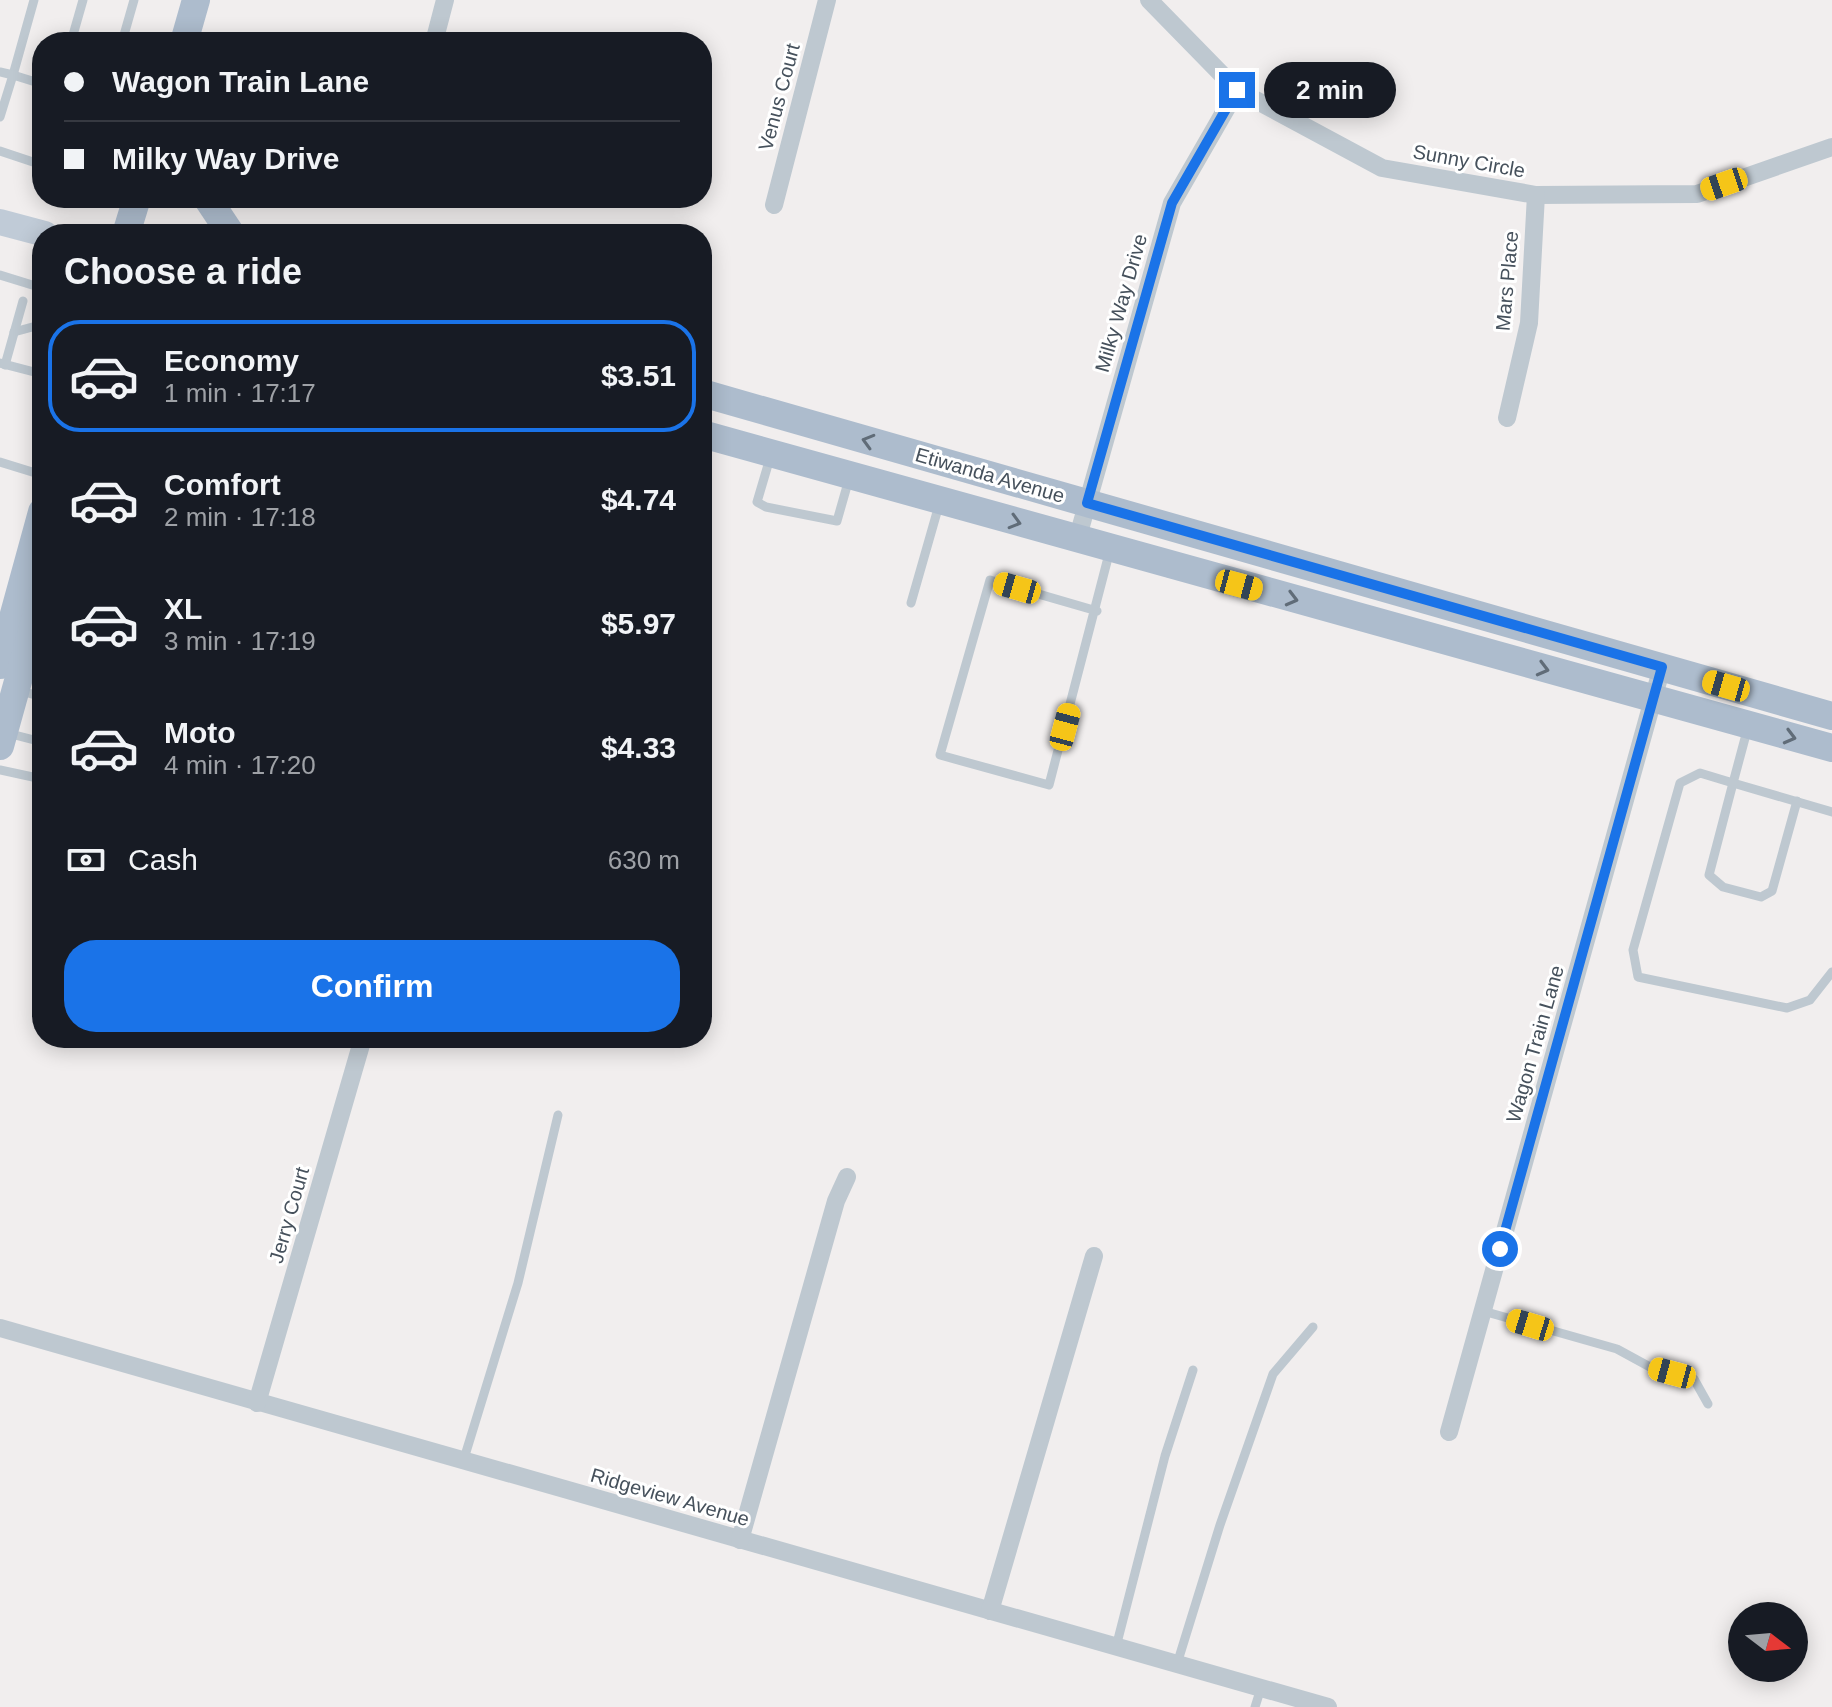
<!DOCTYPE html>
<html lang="en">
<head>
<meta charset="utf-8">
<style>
	:root { --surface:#171b24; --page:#20242c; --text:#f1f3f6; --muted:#9ea1a6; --line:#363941; --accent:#1a73e8 }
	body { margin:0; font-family:Helvetica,sans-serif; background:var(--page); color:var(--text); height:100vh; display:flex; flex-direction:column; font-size:30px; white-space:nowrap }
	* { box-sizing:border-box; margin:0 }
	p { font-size:26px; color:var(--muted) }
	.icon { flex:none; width:44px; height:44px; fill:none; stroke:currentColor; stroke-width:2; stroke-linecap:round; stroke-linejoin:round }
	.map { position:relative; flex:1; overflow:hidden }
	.sheet { position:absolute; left:32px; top:224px; width:680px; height:824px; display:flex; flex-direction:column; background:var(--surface); border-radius:32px; box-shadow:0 4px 20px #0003 }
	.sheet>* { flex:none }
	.guide { position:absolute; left:32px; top:32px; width:680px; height:176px; border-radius:32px; box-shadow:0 4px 20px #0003; display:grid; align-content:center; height:176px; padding:0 32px; background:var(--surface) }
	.needle { width:52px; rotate:106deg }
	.buttons { position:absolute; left:1728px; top:1602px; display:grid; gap:16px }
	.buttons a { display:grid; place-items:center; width:80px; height:80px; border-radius:50%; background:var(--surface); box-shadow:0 4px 20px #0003; font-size:40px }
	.end { position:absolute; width:36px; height:36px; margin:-18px; border:10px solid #1a73e8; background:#fff; box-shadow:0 0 0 4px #fff }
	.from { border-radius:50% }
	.bubble { position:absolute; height:56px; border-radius:28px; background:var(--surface); box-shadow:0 4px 20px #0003; font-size:26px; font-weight:700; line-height:56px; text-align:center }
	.car { position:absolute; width:24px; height:48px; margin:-24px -12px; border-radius:10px; box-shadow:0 0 6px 2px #0007; background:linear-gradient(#f5c518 24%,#345 0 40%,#f5c518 0 76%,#345 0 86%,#f5c518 0) }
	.guide b { display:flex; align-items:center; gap:28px; height:76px; font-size:30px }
	.guide b+b { border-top:2px solid var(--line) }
	.guide i { width:20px; height:20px; background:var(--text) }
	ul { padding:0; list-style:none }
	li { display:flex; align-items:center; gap:24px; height:112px; margin:0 16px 12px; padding:0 16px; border:4px solid transparent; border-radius:32px }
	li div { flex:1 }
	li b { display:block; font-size:30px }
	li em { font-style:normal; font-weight:700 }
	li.selected { border-color:var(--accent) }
	li>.icon { width:72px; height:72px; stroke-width:1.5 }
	h2 { padding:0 32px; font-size:36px; line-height:96px }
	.pay { display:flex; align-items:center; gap:20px; height:88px; padding:0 32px; font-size:30px }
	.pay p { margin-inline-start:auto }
	.button { display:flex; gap:16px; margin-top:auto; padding:16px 32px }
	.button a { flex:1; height:92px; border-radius:32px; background:var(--accent); color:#fff; font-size:32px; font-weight:700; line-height:92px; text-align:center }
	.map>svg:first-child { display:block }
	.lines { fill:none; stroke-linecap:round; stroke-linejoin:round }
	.lane { stroke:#bec8d0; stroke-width:9 }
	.street { stroke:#bec8d0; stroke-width:18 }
	.secondary { stroke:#c0cbd7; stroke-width:26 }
	.primary { stroke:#adbccd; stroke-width:28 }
	.oneway { stroke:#606c78 }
	.route { stroke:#1a73e8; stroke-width:10 }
	.labels { text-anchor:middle; stroke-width:6; stroke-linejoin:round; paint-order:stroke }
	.street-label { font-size:20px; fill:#46515c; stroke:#fff }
</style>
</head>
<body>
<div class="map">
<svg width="1832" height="1707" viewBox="0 0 1832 1707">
	<rect width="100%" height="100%" fill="#f1eeee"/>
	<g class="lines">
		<g class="lane">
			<path d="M71,42L83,0"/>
			<path d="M122,42L134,0"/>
			<path d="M0,72L13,75L34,0"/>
			<path d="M0,117L13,75L42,84"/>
			<path d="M0,151L36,163"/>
			<path d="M0,275L42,288"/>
			<path d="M14,332L36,326L42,320"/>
			<path d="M0,363L42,374"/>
			<path d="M5,365L23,301"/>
			<path d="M770,458L757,502L766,507L837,521L849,479"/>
			<path d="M0,462L42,475"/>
			<path d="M911,603L939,505"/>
			<path d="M1097,611L990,580L940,755L1049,785L1110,550"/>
			<path d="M18,690L42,697"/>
			<path d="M1748,727L1733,783L1832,812"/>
			<path d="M7,733L42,742"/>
			<path d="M0,770L42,779"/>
			<path d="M1797,801L1772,891L1761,897L1723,887L1709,875L1733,783L1700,773L1680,783L1633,950L1638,977L1787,1008L1810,1000L1832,972"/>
			<path d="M1483,1311L1617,1349L1650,1367L1694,1379L1708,1404"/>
			<path d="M463,1462L518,1283L558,1115"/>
			<path d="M1116,1647L1165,1456L1193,1370"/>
			<path d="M1177,1664L1220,1525L1273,1374L1313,1327"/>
			<path d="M1255,1707L1261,1688"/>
		</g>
		<g class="street">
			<path d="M1149,0L1237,90L1382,168L1536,195L1697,194L1832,147"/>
			<path d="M434,42L445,0"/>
			<path d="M774,205L827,0"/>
			<path d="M1507,418L1529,323L1536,195"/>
			<path d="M1077,540L1172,203L1237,90"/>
			<path d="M0,1328L1328,1707"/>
			<path d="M257,1403L363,1038"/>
			<path d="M1449,1432L1662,667"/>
			<path d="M740,1540L836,1201L847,1177"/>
			<path d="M990,1611L1094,1256"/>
		</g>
		<path class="secondary" d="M0,222L45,234"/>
		<g class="primary">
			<path d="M184,42L196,0"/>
			<path d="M207,198L231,234"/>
			<path d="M126,234L137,198"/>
			<path d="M702,393L1832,716"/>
			<path d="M702,434L1832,748"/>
			<path d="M0,665L42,512"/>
			<path d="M0,746L42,595"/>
		</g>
	</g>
	<defs><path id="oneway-chevron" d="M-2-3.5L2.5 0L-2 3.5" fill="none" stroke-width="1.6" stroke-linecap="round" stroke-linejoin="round" transform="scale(2)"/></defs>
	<g class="oneway">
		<use href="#oneway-chevron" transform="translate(868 441) rotate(-164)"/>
		<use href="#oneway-chevron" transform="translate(1015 522) rotate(16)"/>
		<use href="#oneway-chevron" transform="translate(1292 599) rotate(15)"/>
		<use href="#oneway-chevron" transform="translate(1543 669) rotate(15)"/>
		<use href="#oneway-chevron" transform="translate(1790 737) rotate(15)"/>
	</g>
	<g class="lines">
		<path class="route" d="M1237,90L1172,203L1087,503L1662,667L1500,1249"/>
	</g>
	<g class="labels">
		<g class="street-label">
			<text transform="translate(779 97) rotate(-75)" y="7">Venus Court</text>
			<text transform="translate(1469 161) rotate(10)" y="7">Sunny Circle</text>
			<text transform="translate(1507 281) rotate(-85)" y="7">Mars Place</text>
			<text transform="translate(1121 303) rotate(-74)" y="7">Milky Way Drive</text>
			<text transform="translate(990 475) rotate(16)" y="7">Etiwanda Avenue</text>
			<text transform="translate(1535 1044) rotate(-74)" y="7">Wagon Train Lane</text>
			<text transform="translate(289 1215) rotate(-74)" y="7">Jerry Court</text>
			<text transform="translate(670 1497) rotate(16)" y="7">Ridgeview Avenue</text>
		</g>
	</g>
</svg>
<div class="buttons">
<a><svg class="needle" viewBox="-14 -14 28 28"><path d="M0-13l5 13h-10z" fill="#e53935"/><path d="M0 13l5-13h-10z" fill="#9ea1a6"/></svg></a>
</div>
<i class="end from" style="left:1500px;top:1249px"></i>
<i class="end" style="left:1237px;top:90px"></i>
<div class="bubble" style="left:1264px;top:62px;width:132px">2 min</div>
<i class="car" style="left:1724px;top:184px;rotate:251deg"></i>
<i class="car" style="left:1239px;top:585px;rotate:105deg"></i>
<i class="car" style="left:1017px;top:588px;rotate:286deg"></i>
<i class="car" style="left:1726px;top:686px;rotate:286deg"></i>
<i class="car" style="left:1065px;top:727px;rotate:15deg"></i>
<i class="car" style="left:1530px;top:1325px;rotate:287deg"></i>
<i class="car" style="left:1672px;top:1373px;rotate:285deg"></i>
<div class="guide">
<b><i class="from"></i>Wagon Train Lane</b>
<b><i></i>Milky Way Drive</b>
</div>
<section class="sheet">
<h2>Choose a ride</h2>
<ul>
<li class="selected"><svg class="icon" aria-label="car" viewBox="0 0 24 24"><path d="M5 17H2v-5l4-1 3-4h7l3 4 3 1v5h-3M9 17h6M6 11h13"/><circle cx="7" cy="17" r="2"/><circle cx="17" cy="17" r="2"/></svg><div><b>Economy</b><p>1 min · 17:17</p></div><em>$3.51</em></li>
<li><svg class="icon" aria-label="car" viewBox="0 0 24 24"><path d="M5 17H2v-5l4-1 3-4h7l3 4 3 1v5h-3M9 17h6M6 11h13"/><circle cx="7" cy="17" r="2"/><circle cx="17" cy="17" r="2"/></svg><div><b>Comfort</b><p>2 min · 17:18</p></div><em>$4.74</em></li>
<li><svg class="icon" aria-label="car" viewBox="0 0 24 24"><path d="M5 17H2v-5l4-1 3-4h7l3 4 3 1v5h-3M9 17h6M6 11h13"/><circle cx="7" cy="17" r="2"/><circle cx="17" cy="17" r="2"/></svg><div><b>XL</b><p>3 min · 17:19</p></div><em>$5.97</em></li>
<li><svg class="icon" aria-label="car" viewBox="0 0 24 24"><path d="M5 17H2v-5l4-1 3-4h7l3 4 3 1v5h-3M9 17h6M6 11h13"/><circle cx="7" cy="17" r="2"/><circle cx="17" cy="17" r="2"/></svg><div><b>Moto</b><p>4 min · 17:20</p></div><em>$4.33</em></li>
</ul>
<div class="pay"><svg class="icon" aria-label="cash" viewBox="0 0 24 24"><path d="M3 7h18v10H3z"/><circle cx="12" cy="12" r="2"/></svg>Cash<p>630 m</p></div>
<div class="button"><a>Confirm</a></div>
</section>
</div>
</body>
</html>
